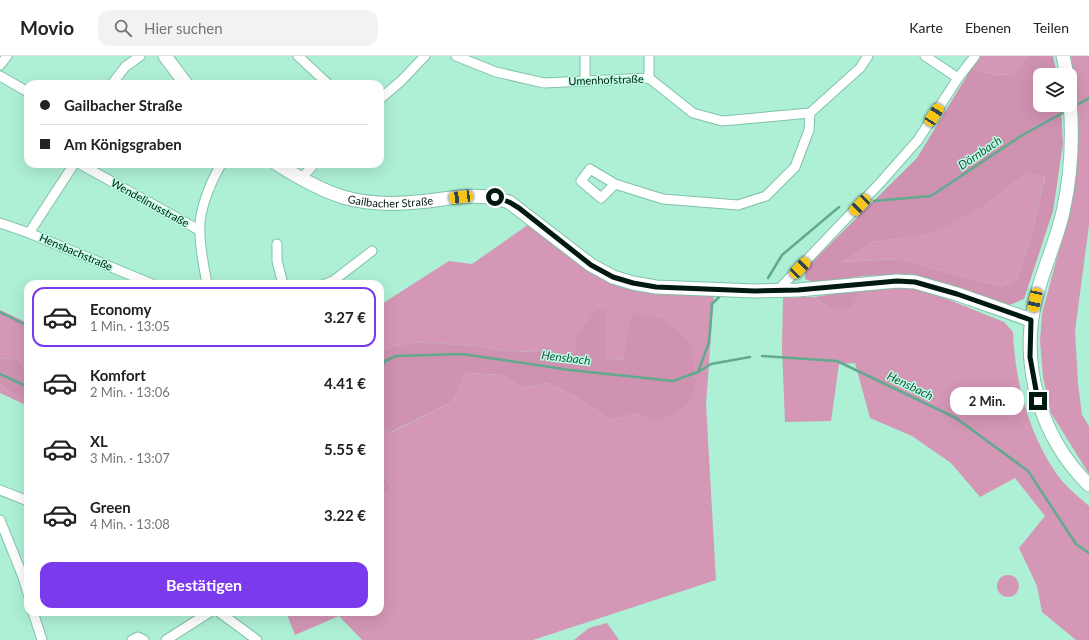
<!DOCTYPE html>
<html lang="de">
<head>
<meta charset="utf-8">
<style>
	:root { --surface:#fff; --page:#f2f2f2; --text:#222; --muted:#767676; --line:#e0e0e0; --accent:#7c3aed }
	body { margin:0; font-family:Lato,sans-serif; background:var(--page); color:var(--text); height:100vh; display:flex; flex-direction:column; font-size:15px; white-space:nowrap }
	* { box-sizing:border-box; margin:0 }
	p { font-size:13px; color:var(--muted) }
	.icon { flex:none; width:22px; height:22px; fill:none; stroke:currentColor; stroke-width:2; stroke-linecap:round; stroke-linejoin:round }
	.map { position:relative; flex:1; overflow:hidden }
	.panel { position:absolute; left:24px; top:224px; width:360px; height:336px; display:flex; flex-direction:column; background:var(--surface); border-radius:12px; box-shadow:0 4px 16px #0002 }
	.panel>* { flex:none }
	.banner { position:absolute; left:24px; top:24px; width:360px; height:88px; border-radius:12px; box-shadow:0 4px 16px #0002; display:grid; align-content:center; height:88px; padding:0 16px; background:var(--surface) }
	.fabs { position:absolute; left:1033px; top:12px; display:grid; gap:8px }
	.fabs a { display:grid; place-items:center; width:44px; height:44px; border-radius:8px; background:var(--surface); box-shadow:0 4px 16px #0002; font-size:20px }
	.end { position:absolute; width:18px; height:18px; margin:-9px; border:5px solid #011a11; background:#fff; box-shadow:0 0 0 2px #fff }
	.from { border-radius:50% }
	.bubble { position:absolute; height:28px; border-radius:12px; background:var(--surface); box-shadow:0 4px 16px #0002; font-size:13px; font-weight:700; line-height:28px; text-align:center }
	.car { position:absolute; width:12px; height:24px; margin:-12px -6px; border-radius:5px; box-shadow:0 0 3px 1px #0007; background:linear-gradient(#f5c518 24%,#345 0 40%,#f5c518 0 76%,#345 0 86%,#f5c518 0) }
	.banner b { display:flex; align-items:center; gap:14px; height:38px; font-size:15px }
	.banner b+b { border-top:1px solid var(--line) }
	.banner i { width:10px; height:10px; background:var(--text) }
	ul { padding:7px 0 0; list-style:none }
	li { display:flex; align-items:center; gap:12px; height:60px; margin:0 8px 6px; padding:0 8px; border:2px solid transparent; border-radius:12px }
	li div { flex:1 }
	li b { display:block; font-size:15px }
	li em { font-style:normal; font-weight:700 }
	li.on { border-color:var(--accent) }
	li>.icon { width:36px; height:36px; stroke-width:1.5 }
	.action { display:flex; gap:8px; margin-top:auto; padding:8px 16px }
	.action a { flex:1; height:46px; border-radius:12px; background:var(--accent); color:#fff; font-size:16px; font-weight:700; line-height:46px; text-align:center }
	header { display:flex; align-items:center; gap:24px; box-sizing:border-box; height:56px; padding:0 20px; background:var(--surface); border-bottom:1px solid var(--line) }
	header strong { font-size:19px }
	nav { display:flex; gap:22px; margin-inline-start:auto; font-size:14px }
	.search { width:280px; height:36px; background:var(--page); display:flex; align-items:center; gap:10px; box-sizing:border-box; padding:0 14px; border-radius:12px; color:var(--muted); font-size:15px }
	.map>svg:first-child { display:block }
	.green { fill:#d497b6 }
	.forest { fill:#cf92b1; fill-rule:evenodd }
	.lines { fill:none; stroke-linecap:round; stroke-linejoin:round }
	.stream { stroke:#61aa8e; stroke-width:2.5 }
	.street-casing { stroke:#81c2a8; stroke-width:11 }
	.secondary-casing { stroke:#81c2a8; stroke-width:15 }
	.street { stroke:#fff; stroke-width:9 }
	.secondary { stroke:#fff; stroke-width:13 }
	.route { stroke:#011a11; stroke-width:5 }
	.labels { text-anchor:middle; stroke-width:3; stroke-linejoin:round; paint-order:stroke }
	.street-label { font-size:11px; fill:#011a11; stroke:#bbfee2 }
	.water-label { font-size:12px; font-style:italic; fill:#1d5743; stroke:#bbfee2 }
</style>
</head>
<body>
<header>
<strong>Movio</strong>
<div class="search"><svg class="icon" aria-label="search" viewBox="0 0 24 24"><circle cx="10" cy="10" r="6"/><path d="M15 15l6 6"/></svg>Hier suchen</div>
<nav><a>Karte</a><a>Ebenen</a><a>Teilen</a></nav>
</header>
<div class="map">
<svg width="1089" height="584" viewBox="0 0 1089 584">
	<rect width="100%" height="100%" fill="#aef0d5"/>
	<g class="green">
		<path d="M979,0H1027L1013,18L996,19L971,13Z"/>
		<path d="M1071,0H1089V169L1075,275L1078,327L1082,359L1089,370V418L1051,357L1043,321L1040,285L1042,258L1069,156L1077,69Z"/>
		<path d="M1027,117L1045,119L1031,180L1017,223L1002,231L899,203L840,206L872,186L905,182L984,150Z"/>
		<path d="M532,166L588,211L714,238L706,348L716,524L533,584H362L339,560L295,579L286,556H380V439L392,434L380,409V371L392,376L452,346L466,317L501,319L523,332L547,327L575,340L611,364L639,357L624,304L605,302V255L570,302L543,295L510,296L476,290L448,288L413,286L380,294V249L449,205L472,208Z"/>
		<path d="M892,231L915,232L947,243L1004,266L1013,276C1015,327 1030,384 1062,425C1070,434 1080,442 1089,450V584H1076L1042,556L1037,530L1019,492L1045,460L1015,422L980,441L951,407L912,380L870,362L855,307L839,308L831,365L785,366L782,291L783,241H814L833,254L860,234Z"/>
		<path d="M0,254L28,267V315L16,302L0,303Z"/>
		<path d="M0,328L7,334L28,344V350L0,337Z"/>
		<circle cx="1008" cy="530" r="11"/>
		<path d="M607,567L619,584H574L589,572Z"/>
	</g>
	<g class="forest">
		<path d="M1027,0H1053L1057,19H1040V49H1061L1063,88L1053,155L1024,243L1007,250L960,232L911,218L863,220L816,227L805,223V213L917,102L971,13L996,19L1013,18ZM1027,117L1045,120L1031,180L1017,223L1002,231L899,203L841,206L872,186L905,182L935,176L984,150Z"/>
		<path d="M860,234L850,251L833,254L814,241Z"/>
		<path d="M597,253L605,255V302L624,304L630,262L637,257L663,263L681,277L691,290L696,327L693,340L682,353L657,366L639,357L611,364L575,340L547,327L523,332L501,319L466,317L452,346L391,376L380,371V294L413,286L448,288L476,290L510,296L543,295L570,302L576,293L575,282Z"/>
		<path d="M16,302L28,315V344L7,334L0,328V303Z"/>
		<path d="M380,409L392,434L380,439Z"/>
	</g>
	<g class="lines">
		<g class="stream">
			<path d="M1075,50L1089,42"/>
			<path d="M874,145L931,140L1021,80L1066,55"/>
			<path d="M768,222L782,199L839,151"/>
			<path d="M0,256L28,270"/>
			<path d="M762,300L837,305L956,362L1028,415L1076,488L1089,497"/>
			<path d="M380,314L385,305L396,300L462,298L570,314L673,325L698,316L711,308L750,301"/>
			<path d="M698,316L709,286L712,248L719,241"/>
			<path d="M0,318L28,331"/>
		</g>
		<g class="street-casing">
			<g id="street">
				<path d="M298,0L328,28"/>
				<path d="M456,0L496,16L544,27L649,22L693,57L722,65L810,57L860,12L868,0"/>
				<path d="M585,0V25"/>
				<path d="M925,0L958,22"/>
				<path d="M0,9L7,0"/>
				<path d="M0,20L28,36"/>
				<path d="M649,22V0"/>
				<path d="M112,28L125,11L140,0"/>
				<path d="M380,43L401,25L425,0"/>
				<path d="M80,108L199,174"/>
				<path d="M301,123L314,108"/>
				<path d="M615,128L601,142L581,125L590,113L615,128L663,143L738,149L766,140L795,111L809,74L810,57"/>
				<path d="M0,167L29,177L152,228"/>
				<path d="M29,177L74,108"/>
				<path d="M277,188V205L283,228"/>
				<path d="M207,228C204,211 200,193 200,176C198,155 211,126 221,108"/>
				<path d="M325,228L333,225L372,195"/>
				<path d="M779,233L880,127L918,84L958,22L975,0"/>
				<path d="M0,434L28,445"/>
				<path d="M0,464L23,521L28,538"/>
				<path d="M33,556L42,584"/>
				<path d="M219,556L257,584"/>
				<path d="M132,584L138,581L144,584"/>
				<path d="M166,584L210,556"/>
			</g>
		</g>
		<g class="secondary-casing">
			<g id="secondary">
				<path d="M165,0L186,28"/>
				<path d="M1063,0L1067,19"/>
				<path d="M1070,45C1073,82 1071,120 1063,156C1056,187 1042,215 1035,246C1020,311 1041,382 1089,429"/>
				<path id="s1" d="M277,108C328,140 357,152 418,146C452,143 475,135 509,146L591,209L613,221L633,227L656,231L755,235L798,234L897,225L915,226L957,238L1031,264"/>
			</g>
		</g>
		<use href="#street" class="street"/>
		<use href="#secondary" class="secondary"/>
	</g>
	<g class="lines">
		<path class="route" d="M495,141L509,146L519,152L591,209L613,221L633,227L656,231L755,235L798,234L897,225L915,226L957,238L1031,264L1030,301L1038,345"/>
	</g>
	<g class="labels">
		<g class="street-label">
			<text transform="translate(606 24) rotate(-2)" y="4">Umenhofstraße</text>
			<text dy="4" stroke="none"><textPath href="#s1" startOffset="122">Gailbacher Straße</textPath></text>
			<text transform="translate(150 147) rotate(29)" y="4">Wendelinusstraße</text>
			<text transform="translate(76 196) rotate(23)" y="4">Hensbachstraße</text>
		</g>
		<g class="water-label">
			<text transform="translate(980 97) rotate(-34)" y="4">Dörnbach</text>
			<text transform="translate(566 302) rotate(7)" y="4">Hensbach</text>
			<text transform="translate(910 330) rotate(26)" y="4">Hensbach</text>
		</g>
	</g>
</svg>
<div class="fabs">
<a><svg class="icon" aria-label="layers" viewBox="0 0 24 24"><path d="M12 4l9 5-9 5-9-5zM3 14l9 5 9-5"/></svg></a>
</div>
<i class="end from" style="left:495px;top:141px"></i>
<i class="end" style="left:1038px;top:345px"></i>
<div class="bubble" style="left:950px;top:331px;width:74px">2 Min.</div>
<i class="car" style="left:934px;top:59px;rotate:33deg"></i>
<i class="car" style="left:461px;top:141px;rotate:263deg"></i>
<i class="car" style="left:860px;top:149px;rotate:224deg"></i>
<i class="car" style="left:800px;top:212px;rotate:44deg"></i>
<i class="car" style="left:1035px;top:244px;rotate:192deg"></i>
<div class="banner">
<b><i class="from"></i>Gailbacher Straße</b>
<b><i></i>Am Königsgraben</b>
</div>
<section class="panel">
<ul>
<li class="on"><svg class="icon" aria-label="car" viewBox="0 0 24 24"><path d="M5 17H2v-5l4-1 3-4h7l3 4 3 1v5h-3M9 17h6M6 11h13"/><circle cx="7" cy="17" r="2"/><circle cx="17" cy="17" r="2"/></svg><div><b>Economy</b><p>1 Min. · 13:05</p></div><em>3.27 €</em></li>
<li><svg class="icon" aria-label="car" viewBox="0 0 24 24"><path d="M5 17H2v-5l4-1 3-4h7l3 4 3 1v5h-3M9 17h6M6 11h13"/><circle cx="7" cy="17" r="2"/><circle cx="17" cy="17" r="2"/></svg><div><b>Komfort</b><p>2 Min. · 13:06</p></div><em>4.41 €</em></li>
<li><svg class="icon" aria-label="car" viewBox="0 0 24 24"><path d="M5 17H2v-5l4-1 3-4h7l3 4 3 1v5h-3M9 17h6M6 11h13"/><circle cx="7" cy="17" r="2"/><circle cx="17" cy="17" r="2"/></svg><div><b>XL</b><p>3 Min. · 13:07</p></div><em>5.55 €</em></li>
<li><svg class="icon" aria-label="car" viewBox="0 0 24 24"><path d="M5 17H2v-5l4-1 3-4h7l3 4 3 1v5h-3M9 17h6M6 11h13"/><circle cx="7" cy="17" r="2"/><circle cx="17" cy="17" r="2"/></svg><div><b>Green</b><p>4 Min. · 13:08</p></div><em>3.22 €</em></li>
</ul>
<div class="action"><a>Bestätigen</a></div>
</section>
</div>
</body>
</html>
